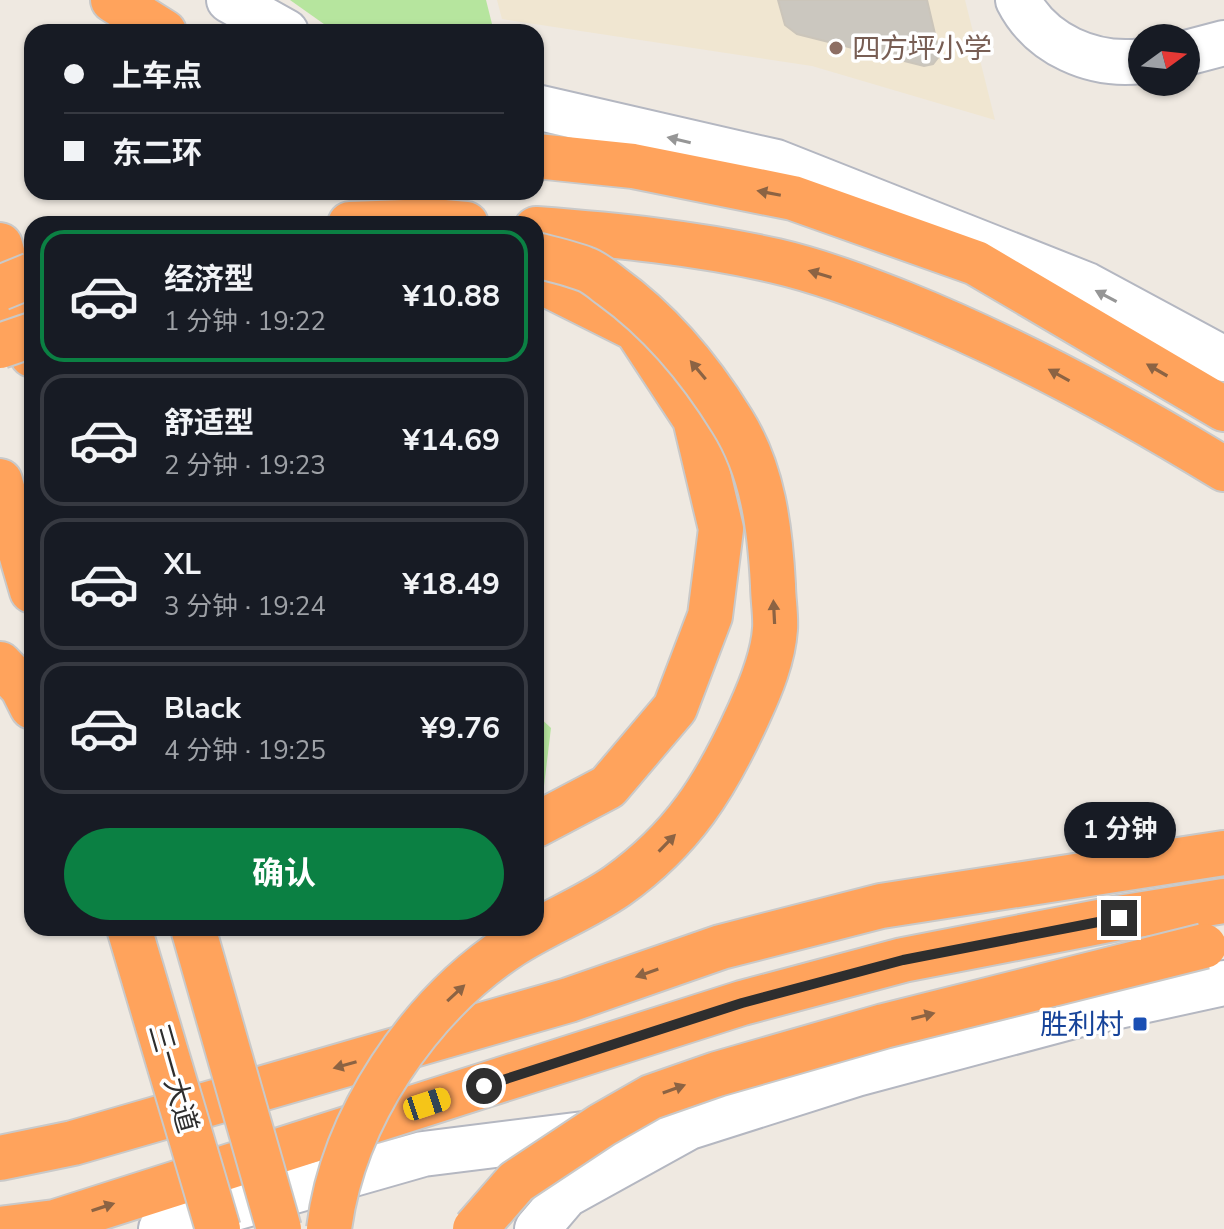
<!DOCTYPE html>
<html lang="zh">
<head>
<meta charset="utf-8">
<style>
	:root { --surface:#171b24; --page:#20242c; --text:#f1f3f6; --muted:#9ea1a6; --line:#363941; --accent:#0b8043 }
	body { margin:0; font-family:"Nunito Sans","Noto Sans SC",sans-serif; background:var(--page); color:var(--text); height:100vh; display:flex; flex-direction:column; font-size:30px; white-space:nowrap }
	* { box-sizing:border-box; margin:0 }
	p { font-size:26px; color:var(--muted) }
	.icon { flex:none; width:44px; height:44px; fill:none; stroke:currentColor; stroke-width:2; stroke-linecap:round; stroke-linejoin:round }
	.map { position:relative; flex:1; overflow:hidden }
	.side { position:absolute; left:24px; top:216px; width:520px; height:720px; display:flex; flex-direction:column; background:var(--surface); border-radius:24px; box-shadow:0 2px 6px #0004 }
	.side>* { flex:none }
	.banner { position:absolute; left:24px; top:24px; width:520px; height:176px; border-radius:24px; box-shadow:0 2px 6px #0004; display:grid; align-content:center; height:176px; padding:0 40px; background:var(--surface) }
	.needle { width:52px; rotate:75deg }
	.controls { position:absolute; left:1128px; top:24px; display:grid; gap:16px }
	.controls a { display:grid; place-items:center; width:72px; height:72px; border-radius:50%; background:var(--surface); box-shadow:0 2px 6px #0004; font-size:40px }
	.end { position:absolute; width:36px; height:36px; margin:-18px; border:10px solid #2e2e2e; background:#fff; box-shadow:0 0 0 4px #fff }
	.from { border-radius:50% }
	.bubble { position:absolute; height:56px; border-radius:28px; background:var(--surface); box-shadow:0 2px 6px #0004; font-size:26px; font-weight:700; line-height:56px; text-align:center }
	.car { position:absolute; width:24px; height:48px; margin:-24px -12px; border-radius:10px; box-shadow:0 0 6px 2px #0007; background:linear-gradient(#f5c518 24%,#345 0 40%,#f5c518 0 76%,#345 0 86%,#f5c518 0) }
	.banner b { display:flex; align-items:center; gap:28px; height:76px; font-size:30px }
	.banner b+b { border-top:2px solid var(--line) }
	.banner i { width:20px; height:20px; background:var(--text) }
	ul { padding:14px 0 0; list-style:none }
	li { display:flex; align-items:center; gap:24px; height:132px; margin:0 16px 12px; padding:0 24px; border:4px solid var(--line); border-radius:24px }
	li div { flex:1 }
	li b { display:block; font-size:30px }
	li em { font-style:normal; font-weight:700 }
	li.on { border-color:var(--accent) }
	li>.icon { width:72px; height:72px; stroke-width:1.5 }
	.primary-button { display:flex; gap:16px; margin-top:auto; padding:16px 40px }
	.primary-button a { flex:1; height:92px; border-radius:48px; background:var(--accent); color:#fff; font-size:32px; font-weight:700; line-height:92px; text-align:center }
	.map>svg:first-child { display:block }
	.education { fill:#f0e6d1 }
	.green { fill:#b6e59e }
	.building { fill:#cbc7bf; stroke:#cbc5ba; stroke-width:2 }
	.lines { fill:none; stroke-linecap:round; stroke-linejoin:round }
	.minor-casing { stroke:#b4b7c1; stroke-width:48 }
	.highway-casing { stroke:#c9c9c9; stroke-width:48 }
	.minor { stroke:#fff; stroke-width:44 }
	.highway { stroke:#ffa35c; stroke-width:44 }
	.highway-bridge-casing { stroke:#c9c9c9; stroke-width:48; stroke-linecap:butt }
	.highway-bridge { stroke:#ffa35c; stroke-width:44 }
	.oneway { fill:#969696 }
	.oneway2 { fill:#8c6343 }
	.route { stroke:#2e2e2e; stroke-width:10 }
	.education-dot { fill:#8d6e63; stroke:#fff; stroke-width:3 }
	.transit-dot { fill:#1a4fb4; stroke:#fff; stroke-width:3 }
	.labels { text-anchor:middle; stroke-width:7; stroke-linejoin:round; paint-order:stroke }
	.education-label { font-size:28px; fill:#785e54; stroke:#fff; text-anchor:start }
	.transit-label { font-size:28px; fill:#164399; stroke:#fff; text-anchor:end }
	.street-label { font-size:28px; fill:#2e2e2e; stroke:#fff }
</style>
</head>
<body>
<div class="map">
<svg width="1224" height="1229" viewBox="0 0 1224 1229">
	<rect width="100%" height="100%" fill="#efe9e1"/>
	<path class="education" d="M497,0H965L995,120L812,66L502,19Z"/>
	<g class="green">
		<path d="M290,0H486L494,32H351L331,29Z"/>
		<path d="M536,714L551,728L544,786L536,791Z"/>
	</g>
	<path class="building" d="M778,0H927L940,55L933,64L924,66L797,34L785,25Z"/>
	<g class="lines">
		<g class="minor-casing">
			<g id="minor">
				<path d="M229,0L286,32"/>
				<path d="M1018,0C1041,45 1093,67 1142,61"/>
				<path d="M1186,53L1224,43"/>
				<path d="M536,107L776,162L1087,285L1224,359"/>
				<path d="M161,1229L423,1154L600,1132"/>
				<path d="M537,1229L566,1195L689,1127L856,1074L1077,1015L1224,983"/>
			</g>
		</g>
		<g class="highway-casing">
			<g id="highway">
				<path d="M113,0L164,32"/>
				<path d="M536,156L633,166L793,198L976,263L1224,409"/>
				<path d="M350,224L432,221L466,224"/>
				<path d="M536,229C616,235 697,243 776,261C819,271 861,287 902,303C1014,348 1121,406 1224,469"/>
				<path d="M0,245L32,355"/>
				<path d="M536,279L636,329L695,419L721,529L710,616L675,708L608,787L536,825"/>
				<path d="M0,481L32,591"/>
				<path d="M0,664L22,687L32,707"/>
				<path d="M0,1158L73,1143L569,1000L721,947L881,906L1224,853"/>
				<path d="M0,1229L55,1222L742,1003L903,960L1119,918L1224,901"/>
			</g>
		</g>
		<use href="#minor" class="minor"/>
		<use href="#highway" class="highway"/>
		<g class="highway-bridge-casing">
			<g id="highway-bridge">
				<path d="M0,288L32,275"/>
				<path d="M0,346L32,335"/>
				<path d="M129,928L218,1229"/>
				<path d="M193,928L279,1229"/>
				<path d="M329,1229C343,1118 419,1006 512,945C546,923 584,909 617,886C683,839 716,786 749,713C761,687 773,658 775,629C776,615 773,599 773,585C770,528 763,470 732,421C700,369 661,322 611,286C603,280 594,272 585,269C569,263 552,259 536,255"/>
				<path d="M475,1229L516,1182L602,1125L651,1097L717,1074L884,1026L1204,946"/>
			</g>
		</g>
		<use href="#highway-bridge" class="highway-bridge"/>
	</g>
	<defs><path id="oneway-solid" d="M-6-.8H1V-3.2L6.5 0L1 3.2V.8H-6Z" transform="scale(2)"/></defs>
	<g class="oneway">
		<use href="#oneway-solid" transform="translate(679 140) rotate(-167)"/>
		<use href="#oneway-solid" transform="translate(1106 296) rotate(-152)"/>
	</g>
	<g class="oneway2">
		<use href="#oneway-solid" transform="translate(769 193) rotate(-169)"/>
		<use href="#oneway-solid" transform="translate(820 274) rotate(-163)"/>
		<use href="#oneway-solid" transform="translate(698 370) rotate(-130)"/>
		<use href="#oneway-solid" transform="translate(1157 370) rotate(-150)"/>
		<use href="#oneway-solid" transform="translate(1059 375) rotate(-151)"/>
		<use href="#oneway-solid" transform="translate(774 612) rotate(-93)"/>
		<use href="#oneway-solid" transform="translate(667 843) rotate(-46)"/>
		<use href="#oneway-solid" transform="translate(647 973) rotate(161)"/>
		<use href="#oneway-solid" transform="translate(456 993) rotate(-43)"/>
		<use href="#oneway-solid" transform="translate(923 1016) rotate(-14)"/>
		<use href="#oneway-solid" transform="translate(345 1065) rotate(164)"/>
		<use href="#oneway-solid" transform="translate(674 1089) rotate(-20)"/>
		<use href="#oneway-solid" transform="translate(103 1207) rotate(-18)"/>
	</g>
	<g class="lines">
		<path class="route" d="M484,1086L742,1003L903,960L1119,918"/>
	</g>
	<circle class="education-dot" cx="836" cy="48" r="8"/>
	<rect class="transit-dot" x="1132" y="1016" width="16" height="16" rx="4"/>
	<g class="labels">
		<g class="education-label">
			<text x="852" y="58">四方坪小学</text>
		</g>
		<g class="transit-label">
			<text x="1124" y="1034">胜利村</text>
		</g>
		<g class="street-label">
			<text transform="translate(174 1078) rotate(74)" y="10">三一大道</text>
		</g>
	</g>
</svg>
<div class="controls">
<a><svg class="needle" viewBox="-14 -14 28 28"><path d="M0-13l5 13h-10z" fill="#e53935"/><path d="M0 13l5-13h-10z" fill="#9ea1a6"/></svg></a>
</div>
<i class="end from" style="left:484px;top:1086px"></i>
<i class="end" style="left:1119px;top:918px"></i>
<div class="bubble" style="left:1064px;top:802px;width:112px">1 分钟</div>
<i class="car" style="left:427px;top:1104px;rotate:72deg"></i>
<div class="banner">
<b><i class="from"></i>上车点</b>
<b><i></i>东二环</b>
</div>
<section class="side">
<ul>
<li class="on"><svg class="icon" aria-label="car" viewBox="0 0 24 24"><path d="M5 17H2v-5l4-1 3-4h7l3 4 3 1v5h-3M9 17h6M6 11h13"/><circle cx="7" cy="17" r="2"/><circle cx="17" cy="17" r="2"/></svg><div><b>经济型</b><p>1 分钟 · 19:22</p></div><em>¥10.88</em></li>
<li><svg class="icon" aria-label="car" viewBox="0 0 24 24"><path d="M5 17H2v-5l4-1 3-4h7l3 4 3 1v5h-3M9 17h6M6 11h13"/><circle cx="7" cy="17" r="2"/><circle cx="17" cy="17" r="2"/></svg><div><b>舒适型</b><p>2 分钟 · 19:23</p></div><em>¥14.69</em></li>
<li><svg class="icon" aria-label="car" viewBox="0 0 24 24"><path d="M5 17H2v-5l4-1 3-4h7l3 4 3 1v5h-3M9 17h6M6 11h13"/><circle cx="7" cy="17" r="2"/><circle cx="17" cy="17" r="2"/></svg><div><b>XL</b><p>3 分钟 · 19:24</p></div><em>¥18.49</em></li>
<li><svg class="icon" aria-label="car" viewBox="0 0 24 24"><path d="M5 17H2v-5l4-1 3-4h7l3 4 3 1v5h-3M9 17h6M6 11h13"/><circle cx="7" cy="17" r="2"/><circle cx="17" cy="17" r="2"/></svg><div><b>Black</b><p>4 分钟 · 19:25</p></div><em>¥9.76</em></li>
</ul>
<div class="primary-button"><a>确认</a></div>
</section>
</div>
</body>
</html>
